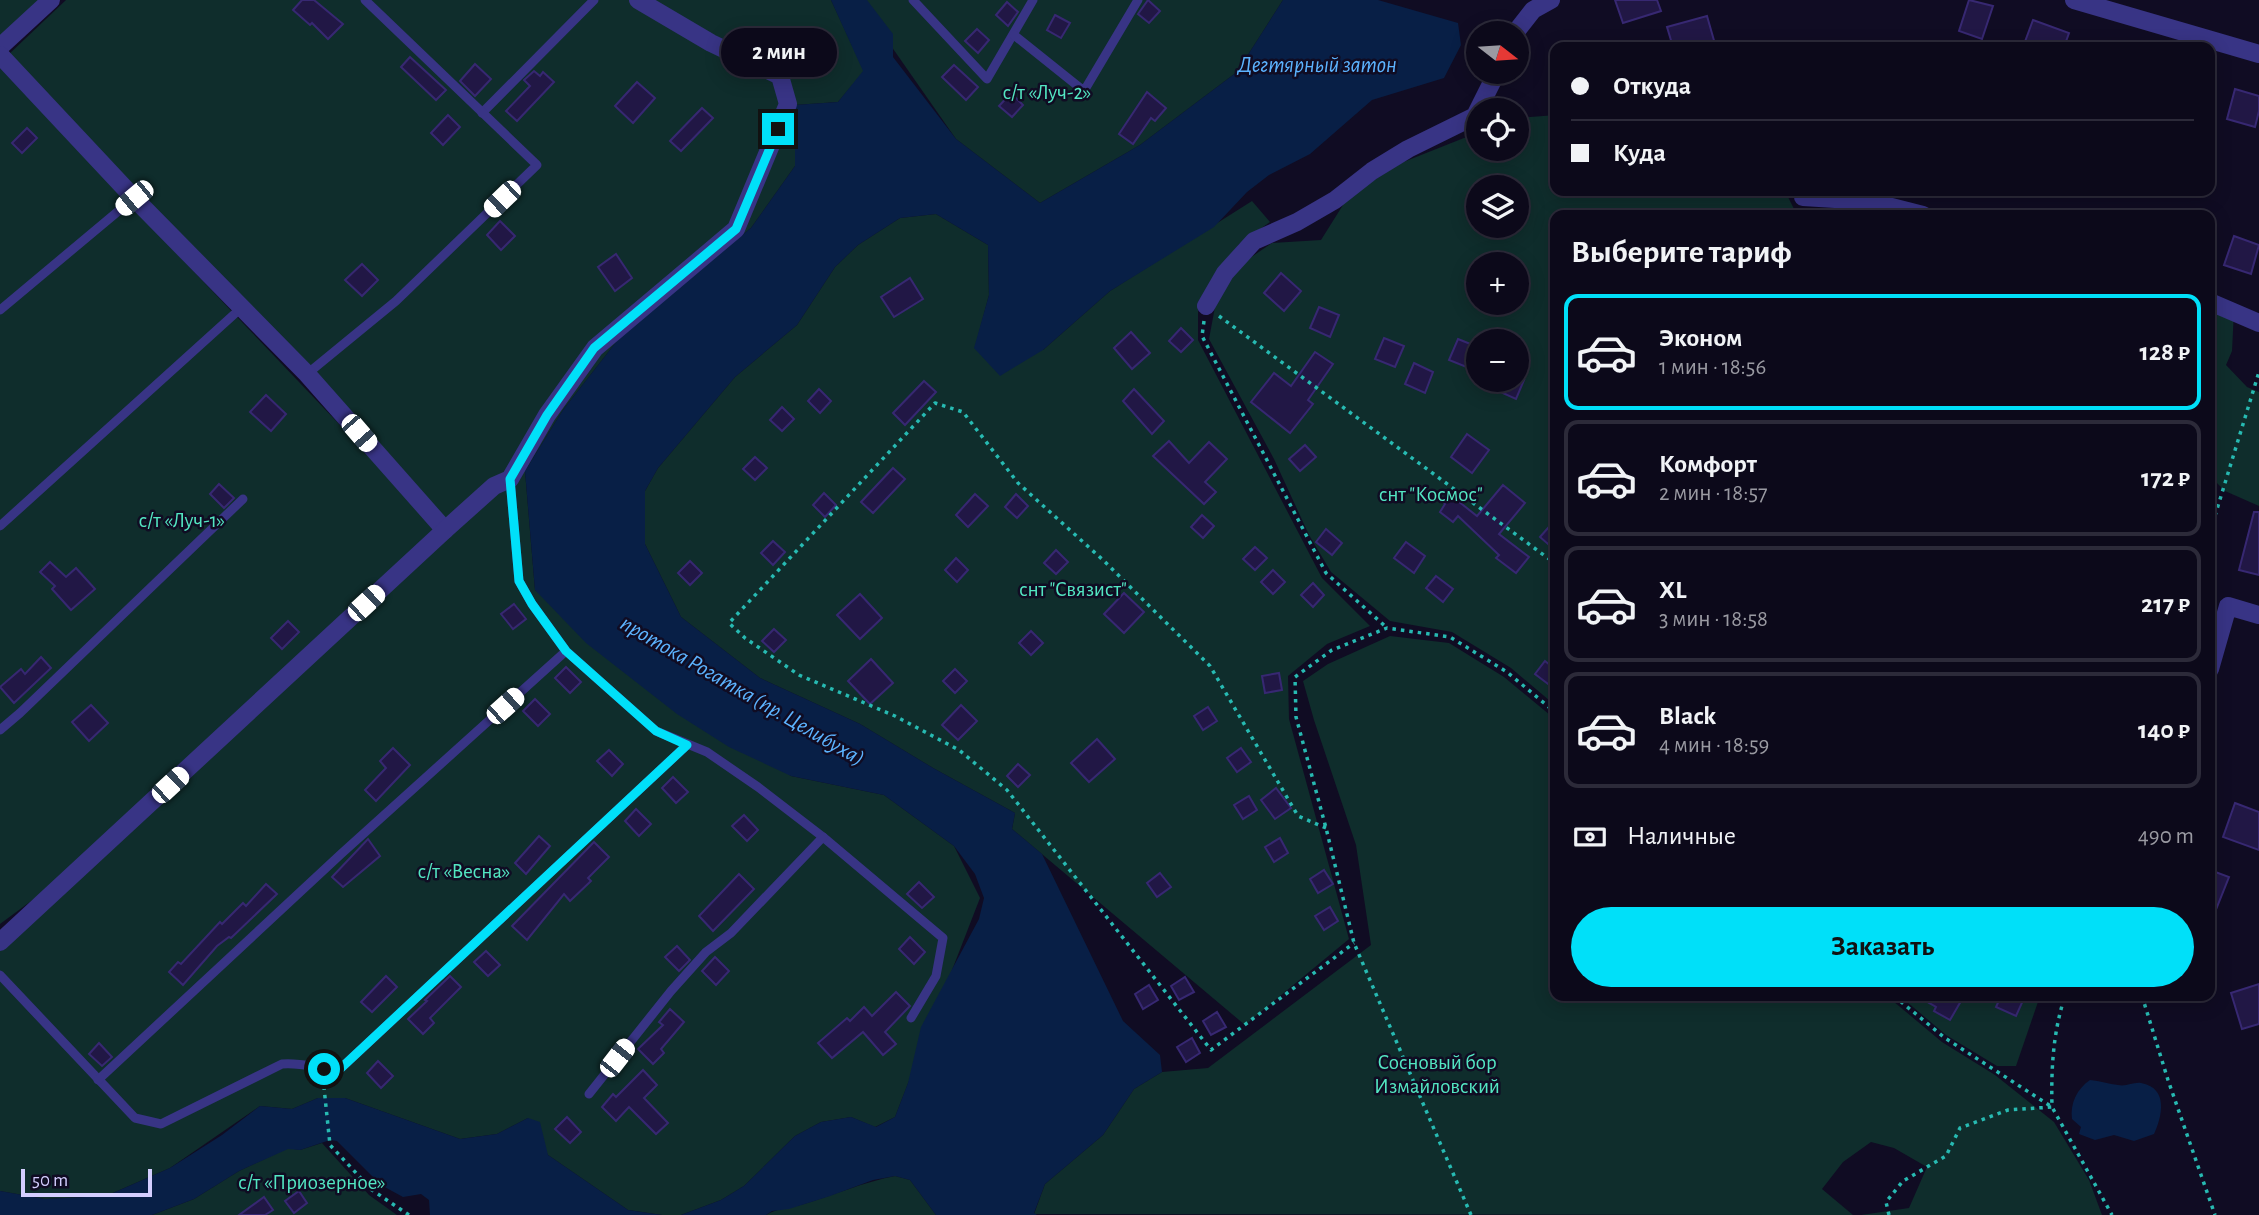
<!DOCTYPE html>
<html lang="ru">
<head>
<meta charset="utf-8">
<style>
	:root { --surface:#0c091a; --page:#1a1727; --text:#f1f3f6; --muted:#9a9aa2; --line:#2c2a39; --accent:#00e0f9 }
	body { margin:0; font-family:"Alegreya Sans",sans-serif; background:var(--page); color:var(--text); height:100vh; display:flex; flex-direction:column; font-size:26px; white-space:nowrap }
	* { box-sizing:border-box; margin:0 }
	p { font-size:23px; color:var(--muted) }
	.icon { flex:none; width:38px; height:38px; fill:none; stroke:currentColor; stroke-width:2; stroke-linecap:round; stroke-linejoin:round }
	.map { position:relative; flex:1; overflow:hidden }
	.drawer { position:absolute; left:1550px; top:210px; width:665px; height:791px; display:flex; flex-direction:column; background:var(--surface); border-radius:14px; box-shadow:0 4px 18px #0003,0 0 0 2px var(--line) }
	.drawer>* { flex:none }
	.banner { position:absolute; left:1550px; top:42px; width:665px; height:154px; border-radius:14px; box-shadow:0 4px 18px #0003,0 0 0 2px var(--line); display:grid; align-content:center; height:154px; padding:0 21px; background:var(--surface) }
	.needle { width:46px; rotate:107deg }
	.controls { position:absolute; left:1466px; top:21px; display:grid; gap:14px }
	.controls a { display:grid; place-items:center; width:63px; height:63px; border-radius:50%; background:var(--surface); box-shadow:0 4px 18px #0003,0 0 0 2px var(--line); font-size:35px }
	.scale { position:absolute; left:21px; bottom:18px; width:131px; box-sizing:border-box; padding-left:7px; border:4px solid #d4ceff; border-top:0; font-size:19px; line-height:24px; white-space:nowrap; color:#d4ceff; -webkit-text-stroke:5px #100c23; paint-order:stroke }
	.end { position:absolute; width:32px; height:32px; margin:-16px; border:9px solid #00e0f9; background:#111; box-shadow:0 0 0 4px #111 }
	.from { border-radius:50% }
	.bubble { position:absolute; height:49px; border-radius:24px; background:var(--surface); box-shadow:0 4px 18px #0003,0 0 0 2px var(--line); font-size:23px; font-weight:700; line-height:49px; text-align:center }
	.car { position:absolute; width:21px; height:42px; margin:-21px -10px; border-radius:9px; box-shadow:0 0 5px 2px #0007; background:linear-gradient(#fff 24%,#345 0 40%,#fff 0 76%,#345 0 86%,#fff 0) }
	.banner b { display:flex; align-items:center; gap:24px; height:66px; font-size:26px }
	.banner b+b { border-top:2px solid var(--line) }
	.banner i { width:18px; height:18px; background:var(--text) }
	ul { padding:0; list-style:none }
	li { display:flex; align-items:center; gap:21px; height:116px; margin:0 14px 10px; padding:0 7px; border:4px solid var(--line); border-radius:14px }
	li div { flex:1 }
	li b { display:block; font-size:26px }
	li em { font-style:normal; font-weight:700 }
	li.current { border-color:var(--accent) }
	li>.icon { width:63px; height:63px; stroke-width:1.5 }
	h2 { padding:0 21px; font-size:32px; line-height:84px }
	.pay { display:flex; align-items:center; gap:18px; height:77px; padding:0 21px; font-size:26px }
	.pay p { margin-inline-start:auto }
	.cta { display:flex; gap:14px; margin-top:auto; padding:14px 21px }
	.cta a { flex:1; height:80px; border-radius:42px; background:var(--accent); color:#111; font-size:28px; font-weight:700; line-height:80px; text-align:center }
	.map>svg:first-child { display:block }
	.green { fill:#0f2d2c; fill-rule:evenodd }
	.water { fill:#081f46 }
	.building { fill:#211745; stroke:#372872; stroke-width:2 }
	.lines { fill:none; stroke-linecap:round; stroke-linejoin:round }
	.path { stroke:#27bab2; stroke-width:3.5; stroke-dasharray:3.5 5; stroke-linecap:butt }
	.lane { stroke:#383485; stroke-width:9 }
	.street { stroke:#383485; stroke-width:18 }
	.route { stroke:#00e0f9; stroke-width:9 }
	.labels { text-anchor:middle; stroke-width:5; stroke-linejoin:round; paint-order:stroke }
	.park-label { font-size:21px; fill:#53e6c2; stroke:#100c23 }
	.water-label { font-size:23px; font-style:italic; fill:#5cb3ff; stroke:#100c23 }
</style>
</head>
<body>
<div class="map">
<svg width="2259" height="1215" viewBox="0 0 2259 1215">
	<rect width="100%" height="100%" fill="#100c23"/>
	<g class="green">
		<path d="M0,0H42L0,39Z"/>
		<path d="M66,0H831L864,71L838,102L795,105V166L751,228L624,332L563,410L525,471L535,590L791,776L884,795L954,846L980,898L895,1117L875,1127L851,1117L821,1122L795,1136L744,1186L721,1200L681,1215H662L628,1210L548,1155L528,1118L497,1134L460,1139L345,1098H318L292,1109L260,1106L170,1168L106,1196L45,1199L0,1191V948L445,522L7,56Z"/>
		<path d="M859,0H1283L1237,72L1140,145L1040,203L956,139Z"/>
		<path d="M0,68L439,529L46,890L0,924Z"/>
		<path d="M1556,115V191H1785L1797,215H1556V706L1511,668L1452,632L1390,621L1331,572L1309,535L1274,459L1209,339L1215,307L1223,288L1244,262L1272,243L1321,240L1348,197L1401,163L1479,132V149H1517V118ZM1479,187H1517V226H1479ZM1479,264H1517V303H1479ZM1479,341H1517V380H1479Z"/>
		<path d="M1252,201L1270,222L1239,244L1198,302V340L1322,578L1370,626L1327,644L1288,676L1289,719L1349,939L1245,1025L1012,829L1015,813L933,768L860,724L760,678L681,617L645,544V491L658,468L735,377L797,325L835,267L858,245L900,218L936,214L988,245L989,295L975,347L1043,350L1110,291Z"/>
		<path d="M2210,302L2234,310L2232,351L2226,365L2247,387L2259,392V506L2225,491L2210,476Z"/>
		<path d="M1390,636L1449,643L1504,677L1556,720V996H1887L1942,1042L1995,1075L2054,1122L2089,1180L2102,1215H1861L1909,1208L1927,1167L1894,1148L1871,1142L1843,1162L1822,1189L1853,1215L1034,1214L1045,1184L1103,1135L1134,1089L1162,1072L1208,1068L1371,945L1356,845L1314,720L1303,681L1328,664Z"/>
		<path d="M1900,996H2040L2016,1066H1997L1946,1035Z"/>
		<path d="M322,1143L369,1195L397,1215H152L194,1199L239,1171L288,1148L300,1150Z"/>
		<path d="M895,1176L910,1180L936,1215H766C777,1208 791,1208 804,1204C834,1195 864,1182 895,1176Z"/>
	</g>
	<g class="water">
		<path d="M831,0H867L893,34V57L956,139L1040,203L1140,145L1237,72L1283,0H1378L1458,23L1461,45L1444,78L1372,100L1310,154L1269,175L1247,192L1214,227L1110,291L1043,350L1000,376L974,348L989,295L988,245L936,214L900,218L858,245L835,267L797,325L735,377L658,468L645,491V544L681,617L760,678L860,724L933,768L1015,813L1012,829L1042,854L1123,1021L1160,1055L1162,1072L1134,1089L1103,1135L1045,1184L1034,1213L1037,1215H936L910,1180L895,1176L873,1180L830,1196L789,1209L772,1211L766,1215H681L721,1200L744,1186L795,1136L821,1122L851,1117L876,1127L895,1117L908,1083L921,1027L979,919L984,898L975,874L954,846L884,795L791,776L729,747L677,714L586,643L535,590L525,471L563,410L624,332L751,228L795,166V105L838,102L863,71Z"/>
		<path d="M2090,1080C2100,1081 2109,1084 2118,1085C2126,1087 2133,1082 2141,1083C2169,1088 2162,1117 2154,1134L2134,1141L2114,1135L2095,1140L2079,1134L2081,1127L2072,1119C2070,1103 2077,1089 2090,1080Z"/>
		<path d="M318,1098H345L460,1139L497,1134L528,1118L540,1122L548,1155L628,1210L662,1215H430L429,1200L421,1194L403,1197L381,1185L337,1141L330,1140L300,1150L288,1149L239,1171L194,1199L152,1215H0V1191L45,1199L106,1196L170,1168L222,1135L260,1106L292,1109Z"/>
	</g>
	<g class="building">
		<path d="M302,0H314L343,24L328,39L312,23L310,25L293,10Z"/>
		<path d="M1148,0L1160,11L1149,23L1138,14Z"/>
		<path d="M1615,0H1657L1661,11L1623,23Z"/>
		<path d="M1969,0L1993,6L1982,39L1959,31Z"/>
		<path d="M1007,2L1018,12L1008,26L996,15Z"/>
		<path d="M1055,15L1070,23L1061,38L1047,30Z"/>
		<path d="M1707,16L1715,44L1703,47H1673L1667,27Z"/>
		<path d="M2033,20L2069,33L2064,47H2023Z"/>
		<path d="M977,29L989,40L978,53L965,41Z"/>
		<path d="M410,57L446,90L436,100L401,67Z"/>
		<path d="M475,64L491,79L475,96L460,81Z"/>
		<path d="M954,65L978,87L966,100L942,77Z"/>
		<path d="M534,71L540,76L543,72L554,82L517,121L506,111L530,86L524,80Z"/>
		<path d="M637,82L655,98L633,123L615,106Z"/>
		<path d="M2235,89L2259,96V111L2255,127L2227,119Z"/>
		<path d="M1147,92L1166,108L1155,121L1151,118L1133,144L1119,134Z"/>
		<path d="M1011,93L1023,105L1012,117L999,106Z"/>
		<path d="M702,108L713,118L681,151L670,141Z"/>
		<path d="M448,115L460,127L443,145L431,133Z"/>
		<path d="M27,128L37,138L22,153L12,143Z"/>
		<path d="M500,221L515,236L501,250L487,235Z"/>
		<path d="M2234,236L2259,245L2251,274L2224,265Z"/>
		<path d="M616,254L632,278L615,291L598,267Z"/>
		<path d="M362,264L378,280L362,296L345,280Z"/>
		<path d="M1281,273L1301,291L1284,311L1264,293Z"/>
		<path d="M910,278L923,299L894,317L881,297Z"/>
		<path d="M1319,307L1339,315L1330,337L1310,328Z"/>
		<path d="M1181,328L1193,340L1181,352L1169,341Z"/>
		<path d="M1131,332L1150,353L1132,369L1114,348Z"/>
		<path d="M1384,338L1404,346L1395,367L1375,359Z"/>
		<path d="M1458,339L1478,347L1469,368L1449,360Z"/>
		<path d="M1315,352L1333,364L1308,400L1313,404L1290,433L1251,402L1274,373L1291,386Z"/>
		<path d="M1414,363L1433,372L1425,393L1405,384Z"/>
		<path d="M1500,380H1524L1516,399L1496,390Z"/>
		<path d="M924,381L936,392L905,425L893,413Z"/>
		<path d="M819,389L831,401L820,413L808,401Z"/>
		<path d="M1134,389L1164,421L1152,434L1123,401Z"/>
		<path d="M266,395L286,414L271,431L250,412Z"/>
		<path d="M782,407L794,419L782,431L770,420Z"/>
		<path d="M1467,434L1489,450L1472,473L1451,457Z"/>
		<path d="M1169,441L1189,463L1209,442L1227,459L1205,482L1216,492L1204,504L1153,456Z"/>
		<path d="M1305,445L1316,457L1300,471L1289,459Z"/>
		<path d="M755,457L767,468L755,480L743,469Z"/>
		<path d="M893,468L905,479L873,513L861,502Z"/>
		<path d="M219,484L234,498L224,508L210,494Z"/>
		<path d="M1503,485L1525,503L1499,534L1529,557L1516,573L1496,558L1499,555L1458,516L1453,522L1440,512L1445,504L1443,502L1449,494L1477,516Z"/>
		<path d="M824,493L836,505L825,517L813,505Z"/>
		<path d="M975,494L988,506L968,527L956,515Z"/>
		<path d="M1016,494L1028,506L1017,518L1005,507Z"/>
		<path d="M2254,512H2259V575L2239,570Z"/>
		<path d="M1202,515L1214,526L1203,538L1191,527Z"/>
		<path d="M1556,519V551L1540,537Z"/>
		<path d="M1326,529L1342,543L1332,555L1316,542Z"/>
		<path d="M773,541L785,552L773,565L761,553Z"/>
		<path d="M1406,542L1425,556L1414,573L1394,558Z"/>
		<path d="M1255,547L1267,558L1255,570L1243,559Z"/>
		<path d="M1056,550L1068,562L1056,574L1044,563Z"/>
		<path d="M956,558L968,570L957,582L945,570Z"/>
		<path d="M690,561L702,573L690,585L678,573Z"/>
		<path d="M50,562L66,577L76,568L95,589L71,610L52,589L55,586L40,572Z"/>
		<path d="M1273,570L1285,582L1273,594L1261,582Z"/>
		<path d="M1436,576L1453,589L1443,602L1426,588Z"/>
		<path d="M1313,583L1324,595L1313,607L1301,595Z"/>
		<path d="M1124,593L1144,612L1124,633L1104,614Z"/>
		<path d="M860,594L882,618L860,639L837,615Z"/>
		<path d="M514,604L526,619L513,629L501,614Z"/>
		<path d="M288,621L299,632L282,649L271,638Z"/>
		<path d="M774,629L786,640L774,652L762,641Z"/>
		<path d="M1031,631L1043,643L1031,655L1019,643Z"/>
		<path d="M41,657L51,668L14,703L0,687L21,669L25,674Z"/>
		<path d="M871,659L893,683L870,704L848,681Z"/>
		<path d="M1545,661L1556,670V690L1535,674Z"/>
		<path d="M566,667L581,682L570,693L555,678Z"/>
		<path d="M955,669L967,681L955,693L943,681Z"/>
		<path d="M1279,673L1282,690L1265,693L1262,676Z"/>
		<path d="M535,699L550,714L538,726L523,711Z"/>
		<path d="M91,705L108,723L89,741L72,722Z"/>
		<path d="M961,705L977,721L958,740L942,725Z"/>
		<path d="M1208,707L1217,721L1203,730L1194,716Z"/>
		<path d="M1097,739L1115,759L1089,782L1071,763Z"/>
		<path d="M393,748L410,765L376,801L365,790L386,768L380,761Z"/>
		<path d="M1241,748L1251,762L1237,772L1227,758Z"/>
		<path d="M609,750L623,764L612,776L597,761Z"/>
		<path d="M1018,764L1030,775L1018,787L1007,776Z"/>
		<path d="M673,777L688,792L676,803L662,788Z"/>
		<path d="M1276,788L1291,808L1275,819L1261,800Z"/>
		<path d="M1249,796L1257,810L1243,819L1234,805Z"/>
		<path d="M2235,803L2259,812V850L2223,837Z"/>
		<path d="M636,809L651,824L639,836L625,821Z"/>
		<path d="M744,815L758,830L747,841L732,826Z"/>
		<path d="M539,836L550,846L526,874L515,863Z"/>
		<path d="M1280,838L1288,853L1274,862L1265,847Z"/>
		<path d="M368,839L380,856L343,887L332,877Z"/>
		<path d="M594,842L609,857L588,878L591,881L570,901L564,894L527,940L512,926Z"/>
		<path d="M1324,870L1333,884L1318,893L1310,879Z"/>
		<path d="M2210,870L2229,877L2211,922H2210Z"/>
		<path d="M1160,873L1171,887L1157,897L1147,883Z"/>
		<path d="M739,874L754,889L713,931L699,916Z"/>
		<path d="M919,882L934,897L922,908L907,894Z"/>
		<path d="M266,884L277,894L231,938L229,937L217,946L183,985L169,972L178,962L181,964L220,922L222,924L243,903L246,906Z"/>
		<path d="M1330,907L1338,921L1324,930L1315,916Z"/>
		<path d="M910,937L925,952L914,964L899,949Z"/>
		<path d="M677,946L690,960L679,971L665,957Z"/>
		<path d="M486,951L500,965L488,976L474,962Z"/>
		<path d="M715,957L729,971L716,985L702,971Z"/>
		<path d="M386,976L397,987L372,1012L361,1002Z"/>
		<path d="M450,976L461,987L430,1018L434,1023L423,1034L408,1019L427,1001L425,1000Z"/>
		<path d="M1185,977L1194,992L1179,1000L1171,986Z"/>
		<path d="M2259,984V1024L2242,1029L2231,993Z"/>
		<path d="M1149,985L1158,1000L1143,1009L1135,994Z"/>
		<path d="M896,992L910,1006L885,1032L896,1044L883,1055L863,1032L832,1058L818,1043L847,1018L850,1021L864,1007L872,1016Z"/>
		<path d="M1917,996H1953L1961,1001L1950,1020L1934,1011L1936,1007Z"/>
		<path d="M2001,996H2025L2016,1016L1996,1007Z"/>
		<path d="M670,1009L684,1022L661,1049L664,1053L653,1064L638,1049L663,1025L659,1022Z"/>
		<path d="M1217,1012L1226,1027L1211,1035L1203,1021Z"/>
		<path d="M1192,1038L1200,1053L1186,1062L1177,1047Z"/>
		<path d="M99,1043L112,1057L102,1066L89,1054Z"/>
		<path d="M378,1061L393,1076L381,1088L367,1073Z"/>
		<path d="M643,1070L657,1085L644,1098L668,1123L656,1134L629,1107L616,1121L602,1107L613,1094L616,1097Z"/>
		<path d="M567,1117L581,1132L570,1143L555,1129Z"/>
		<path d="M299,1191L307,1203L294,1213L285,1201Z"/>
		<path d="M264,1197L273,1210L265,1215H239Z"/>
	</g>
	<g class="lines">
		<g class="path">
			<path d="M1219,316L1556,564"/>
			<path d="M1204,321L1202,336L1326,573L1386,627"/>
			<path d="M2210,532L2259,372"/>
			<path d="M1326,828L1298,816L1210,666L1103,560L1018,483L963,412L935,403L729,623L745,638L799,675L895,716L959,750L1007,790L1211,1050L1354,943"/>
			<path d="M1894,996L1945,1038L2052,1107L2112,1215"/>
			<path d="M2142,996L2168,1080L2215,1215"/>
			<path d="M323,1078L330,1145L372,1190L409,1215"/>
			<path d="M1471,1215L1354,943L1326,828L1296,717L1295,677L1332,650L1387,628L1450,637L1507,672L1556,713"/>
			<path d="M1889,1215L1886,1202L1903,1181L1946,1156L1960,1128L2008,1110L2052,1107C2051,1069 2053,1032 2065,996"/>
		</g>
		<g class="lane">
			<path d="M913,0L987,79L1033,0"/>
			<path d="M1014,35L1084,91L1138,0"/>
			<path d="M482,113L594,0"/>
			<path d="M0,310L134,198"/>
			<path d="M307,374L396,301L537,165L365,0"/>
			<path d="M510,479L519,581L532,604L566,651L656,731L707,752L758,787L823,837L943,938L936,976L911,1018"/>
			<path d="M0,526L240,309"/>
			<path d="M0,730L20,713L243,499"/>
			<path d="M0,975L135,1118L161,1124L282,1064C301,1062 321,1069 340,1069L687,745"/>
			<path d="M98,1080L341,854L566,651"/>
			<path d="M589,1094L671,991L706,952L731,933L823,837"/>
		</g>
		<g class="street">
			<path d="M2074,0L2259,54"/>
			<path d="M1515,33L1533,10L1551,0"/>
			<path d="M0,47L51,0"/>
			<path d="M0,55L134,198L307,374L445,530"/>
			<path d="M1803,197L1868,201L1923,215"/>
			<path d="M2210,302L2259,323"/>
			<path d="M1206,306L1225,273L1254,241L1297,222L1335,200L1372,171L1408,149L1475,116L1497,72"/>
			<path d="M2210,669L2228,606L2259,615"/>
			<path d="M0,942L445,530L494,486L510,479L547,415L595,348L736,229L788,104L780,76L711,43L638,0"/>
		</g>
	</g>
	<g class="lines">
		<path class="route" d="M324,1069H340L687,745L656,731L566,651L532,604L519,581L510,479L547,415L594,348L736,229L778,129"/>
	</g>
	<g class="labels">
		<g class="park-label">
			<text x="1047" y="99">с/т «Луч-2»</text>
			<text x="1431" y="501">снт "Космос"</text>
			<text x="182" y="527">с/т «Луч-1»</text>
			<text x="1073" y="596">снт "Связист"</text>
			<text x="464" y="878">с/т «Весна»</text>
			<text x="1437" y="1069">Сосновый бор<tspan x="1437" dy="24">Измайловский</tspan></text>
			<text x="312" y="1189">с/т «Приозерное»</text>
		</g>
		<g class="water-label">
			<text x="1317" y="72">Дегтярный затон</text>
			<text transform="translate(743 690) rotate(30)" y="8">протока Рогатка (пр. Целибуха)</text>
		</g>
	</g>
</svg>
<div class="controls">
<a><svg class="needle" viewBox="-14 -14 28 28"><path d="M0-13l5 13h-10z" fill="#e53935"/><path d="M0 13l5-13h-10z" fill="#9a9aa2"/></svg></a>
<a><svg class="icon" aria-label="locate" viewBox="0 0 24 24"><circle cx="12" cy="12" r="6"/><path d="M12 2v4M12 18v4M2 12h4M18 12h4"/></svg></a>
<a><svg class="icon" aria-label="layers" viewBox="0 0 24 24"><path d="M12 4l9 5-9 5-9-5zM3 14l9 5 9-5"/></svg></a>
<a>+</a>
<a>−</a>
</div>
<div class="scale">50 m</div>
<i class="end from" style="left:324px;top:1069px"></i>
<i class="end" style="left:778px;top:129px"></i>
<div class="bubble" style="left:721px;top:28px;width:116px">2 мин</div>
<i class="car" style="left:134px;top:198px;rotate:230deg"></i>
<i class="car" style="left:502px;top:199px;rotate:226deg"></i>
<i class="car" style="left:359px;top:433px;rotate:139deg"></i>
<i class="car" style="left:366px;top:603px;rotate:47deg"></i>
<i class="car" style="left:505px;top:706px;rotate:48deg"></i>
<i class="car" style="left:170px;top:785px;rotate:47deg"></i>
<i class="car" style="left:617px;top:1058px;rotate:38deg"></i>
<div class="banner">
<b><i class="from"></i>Откуда</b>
<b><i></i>Куда</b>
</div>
<section class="drawer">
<h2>Выберите тариф</h2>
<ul>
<li class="current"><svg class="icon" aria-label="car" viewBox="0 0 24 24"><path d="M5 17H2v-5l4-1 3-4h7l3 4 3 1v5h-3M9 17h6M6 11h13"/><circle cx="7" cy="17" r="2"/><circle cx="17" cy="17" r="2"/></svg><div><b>Эконом</b><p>1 мин · 18:56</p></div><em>128 ₽</em></li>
<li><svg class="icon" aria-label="car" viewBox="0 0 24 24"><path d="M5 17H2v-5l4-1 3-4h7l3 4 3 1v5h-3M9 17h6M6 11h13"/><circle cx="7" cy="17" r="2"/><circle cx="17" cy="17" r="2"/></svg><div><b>Комфорт</b><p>2 мин · 18:57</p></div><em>172 ₽</em></li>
<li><svg class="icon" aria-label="car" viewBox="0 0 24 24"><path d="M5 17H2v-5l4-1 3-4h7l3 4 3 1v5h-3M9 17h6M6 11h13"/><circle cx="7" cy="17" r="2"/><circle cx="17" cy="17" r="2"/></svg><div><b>XL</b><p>3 мин · 18:58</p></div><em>217 ₽</em></li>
<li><svg class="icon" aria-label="car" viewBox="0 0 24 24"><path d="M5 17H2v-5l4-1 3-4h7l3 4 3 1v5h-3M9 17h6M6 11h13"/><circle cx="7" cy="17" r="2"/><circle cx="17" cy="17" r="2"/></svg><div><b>Black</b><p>4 мин · 18:59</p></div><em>140 ₽</em></li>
</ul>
<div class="pay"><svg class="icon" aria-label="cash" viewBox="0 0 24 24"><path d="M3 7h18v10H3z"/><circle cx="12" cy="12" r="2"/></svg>Наличные<p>490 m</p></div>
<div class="cta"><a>Заказать</a></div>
</section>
</div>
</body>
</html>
